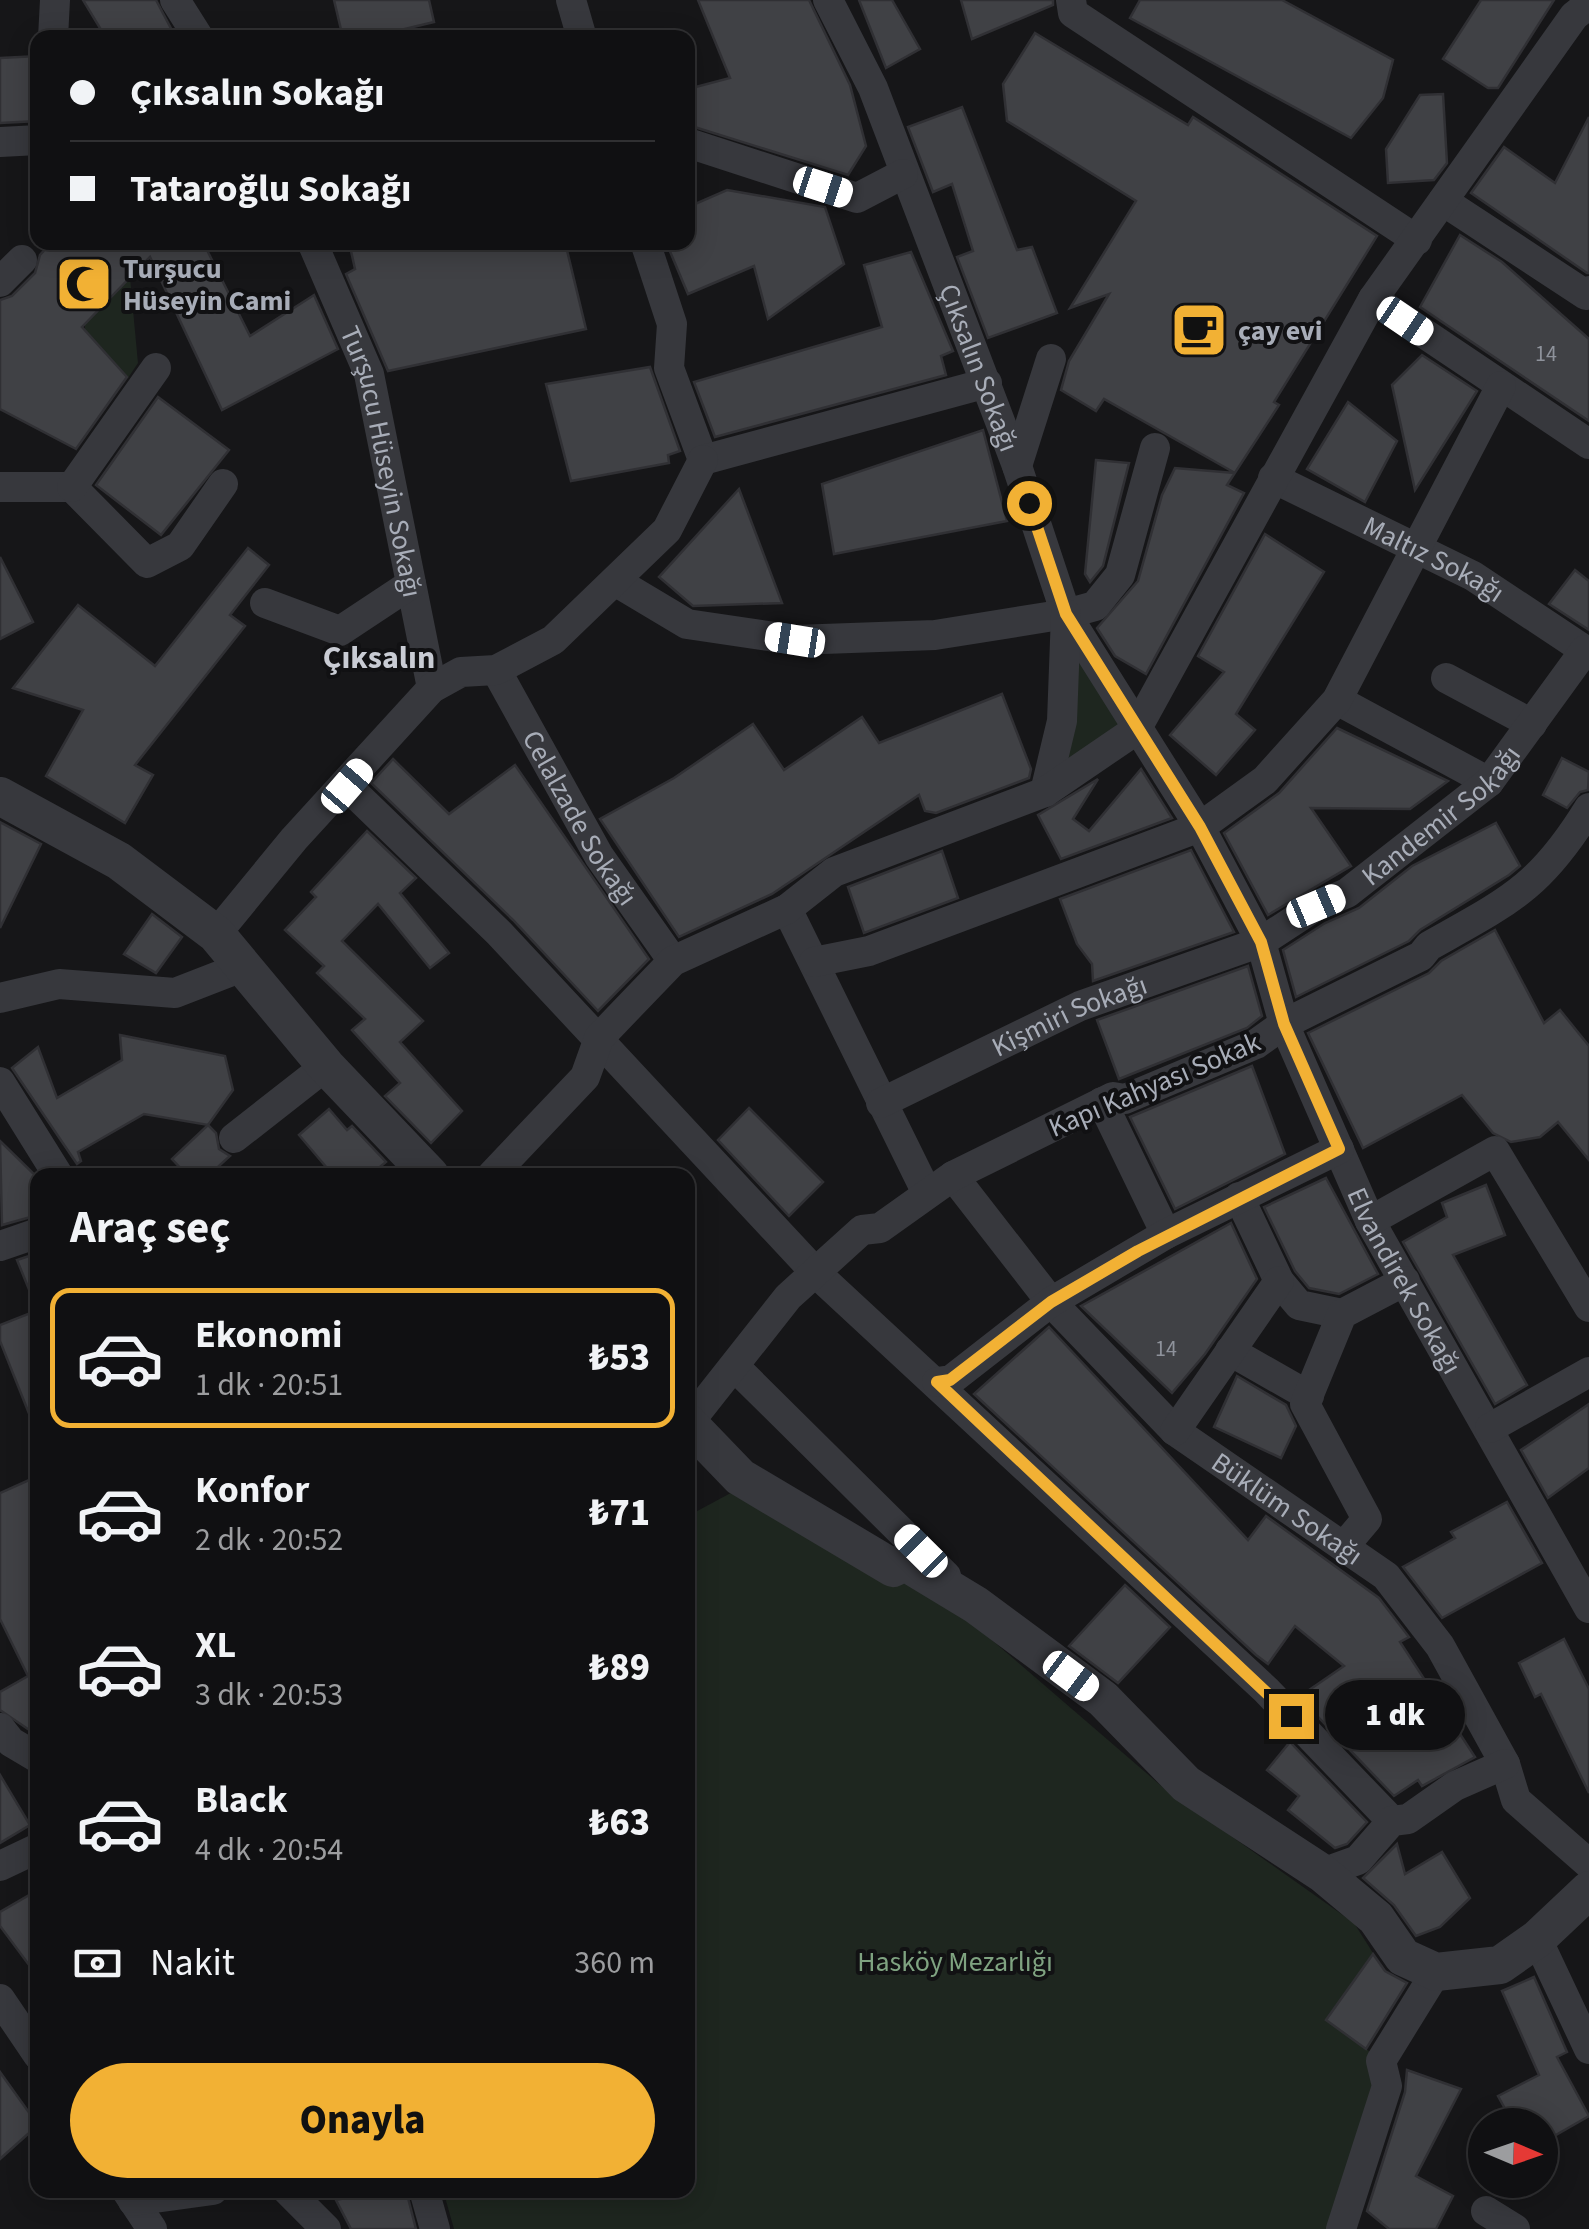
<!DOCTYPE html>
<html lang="tr">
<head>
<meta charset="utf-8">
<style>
	:root { --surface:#101012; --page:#19191b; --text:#f1f3f6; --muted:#9c9d9f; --line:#303032; --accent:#f2b134 }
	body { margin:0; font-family:"Source Sans 3",sans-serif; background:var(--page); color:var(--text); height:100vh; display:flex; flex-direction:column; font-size:38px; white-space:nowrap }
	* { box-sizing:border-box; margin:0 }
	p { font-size:32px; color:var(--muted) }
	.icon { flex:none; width:55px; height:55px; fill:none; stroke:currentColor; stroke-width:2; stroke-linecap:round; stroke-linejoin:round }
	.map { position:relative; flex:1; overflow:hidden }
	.side { position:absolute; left:30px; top:1168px; width:665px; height:1030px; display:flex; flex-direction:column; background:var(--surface); border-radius:20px; box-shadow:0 5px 25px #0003,0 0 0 2px var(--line) }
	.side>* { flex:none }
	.hud { position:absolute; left:30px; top:30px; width:665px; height:220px; border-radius:20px; box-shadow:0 5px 25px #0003,0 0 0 2px var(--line); display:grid; align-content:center; height:220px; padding:0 40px; background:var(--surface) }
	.needle { width:65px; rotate:92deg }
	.buttons { position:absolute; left:1468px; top:2108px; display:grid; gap:20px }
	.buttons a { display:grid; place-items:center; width:90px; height:90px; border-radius:50%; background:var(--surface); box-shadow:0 5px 25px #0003,0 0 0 2px var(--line); font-size:50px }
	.end { position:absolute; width:45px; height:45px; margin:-22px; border:12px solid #f2b134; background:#111; box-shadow:0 0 0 5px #111 }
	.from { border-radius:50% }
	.bubble { position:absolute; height:70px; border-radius:35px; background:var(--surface); box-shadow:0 5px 25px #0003,0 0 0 2px var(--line); font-size:32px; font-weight:800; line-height:70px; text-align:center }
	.car { position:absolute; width:30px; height:60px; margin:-30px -15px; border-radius:12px; box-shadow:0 0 8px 2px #0007; background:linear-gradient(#fff 24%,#345 0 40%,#fff 0 76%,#345 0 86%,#fff 0) }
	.hud b { display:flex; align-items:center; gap:35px; height:95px; font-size:38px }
	.hud b+b { border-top:2px solid var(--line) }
	.hud i { width:25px; height:25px; background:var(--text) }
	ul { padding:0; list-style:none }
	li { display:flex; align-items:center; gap:30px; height:140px; margin:0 20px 15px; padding:0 20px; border:5px solid transparent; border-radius:20px }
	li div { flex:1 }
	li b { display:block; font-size:38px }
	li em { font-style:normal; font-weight:800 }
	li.current { border-color:var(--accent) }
	li>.icon { width:90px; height:90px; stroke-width:1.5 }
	h2 { padding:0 40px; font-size:45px; line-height:120px }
	.pay { display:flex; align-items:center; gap:25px; height:110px; padding:0 40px; font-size:38px }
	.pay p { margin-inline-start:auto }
	.button { display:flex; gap:20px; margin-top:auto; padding:20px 40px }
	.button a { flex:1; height:115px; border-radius:60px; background:var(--accent); color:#111; font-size:40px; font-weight:800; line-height:115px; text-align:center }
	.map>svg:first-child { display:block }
	.green { fill:#1e261f }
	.building { fill:#404145; stroke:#303034; stroke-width:2.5 }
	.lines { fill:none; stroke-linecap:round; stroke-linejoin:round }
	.minor { stroke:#37383d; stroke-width:30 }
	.tertiary { stroke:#37383d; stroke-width:38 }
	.route { stroke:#f2b134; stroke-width:12 }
	.labels { text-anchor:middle; stroke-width:8; stroke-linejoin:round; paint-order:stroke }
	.number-label { font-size:22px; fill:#8e929b }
	.poi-label { font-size:28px; font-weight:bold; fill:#a8adb8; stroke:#111113; text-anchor:start }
	.street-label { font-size:28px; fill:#a8adb8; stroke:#111113 }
	.park-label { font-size:28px; fill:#7fa381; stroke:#111113 }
	.quarter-label { font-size:32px; font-weight:bold; fill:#c9ccd4; stroke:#111113 }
</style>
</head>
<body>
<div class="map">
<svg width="1589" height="2229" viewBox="0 0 1589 2229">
	<rect width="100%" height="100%" fill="#161618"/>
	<g class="green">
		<path d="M130,278L138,363L128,378L85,331V324Z"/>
		<path d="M1066,614L1136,730L1045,792Z"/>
		<path d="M740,1488L903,1574L978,1628L1166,1790L1354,1923L1373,1953L1326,2020L1369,2051L1379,2086L1331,2229H454L443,2190H688V1516Z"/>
	</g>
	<g class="building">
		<path d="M83,0H156L176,38H106Z"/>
		<path d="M334,0H429L434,22L367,38H343Z"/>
		<path d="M698,0H809L850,85L866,146L848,175L688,125V89L730,78Z"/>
		<path d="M859,0H892L920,49L886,68Z"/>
		<path d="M961,0H1053V5L972,39Z"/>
		<path d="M1140,0H1282L1393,60L1383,98L1351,138L1130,18Z"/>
		<path d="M1481,0H1554L1498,88H1488L1443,59Z"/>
		<path d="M1035,33L1188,125L1193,117L1377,236L1274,402L1279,405L1227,485L1244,493L1146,674L1115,656L1097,628L1138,581L1162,495L1175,468L1235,473L1104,399L1096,411L1061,390L1069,361L1109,294L1070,308L1136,201L1007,121L1003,84Z"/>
		<path d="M38,56V121L0,123V58Z"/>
		<path d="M1443,94L1447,163L1434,180L1388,183L1386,149L1420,95Z"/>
		<path d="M962,107L1017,250L1032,247L1057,313L988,338L957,257L973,251L952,184L933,192L908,127Z"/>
		<path d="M1589,117V273H1587L1471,193L1504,147L1555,183Z"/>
		<path d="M727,190L825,207L844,264L768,319L754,266L688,294L666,242H688V207Z"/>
		<path d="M1460,235L1502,262L1589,339V421L1420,307Z"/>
		<path d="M52,242H203L250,336L314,295L338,349L222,410L150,257L82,327L127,377L76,449L0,409V300L12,296L35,273L40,255Z"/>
		<path d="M349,242H565L586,329L388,371L346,274L355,269Z"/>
		<path d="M911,252L953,351L941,356L946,375L715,437L694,382L882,327L864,265Z"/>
		<path d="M1422,355L1477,391L1415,490L1392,385Z"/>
		<path d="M650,367L680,451L668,455L669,463L571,481L546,384Z"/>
		<path d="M158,397L229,450L161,535L96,485Z"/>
		<path d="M1348,402L1397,441L1365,502L1307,469Z"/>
		<path d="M983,430L1007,521L834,554L822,484Z"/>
		<path d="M1096,460L1129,463L1103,566L1090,582L1085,574Z"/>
		<path d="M739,489L782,603L693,606L659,577Z"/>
		<path d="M1265,534L1324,572L1236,714L1255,730L1216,775L1170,735L1224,672L1198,656Z"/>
		<path d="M248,548L269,565L230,615L245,626L135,765L153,775L125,823L46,776L83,710L13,688L78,605L155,666Z"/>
		<path d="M0,557L33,622L0,639Z"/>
		<path d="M1575,570L1589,581V630L1549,604Z"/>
		<path d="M1002,694L1031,769L1029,778L936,813L925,811L919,795L772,894L679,937L600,819L674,778L753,724L784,770L862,717L879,743Z"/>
		<path d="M1337,728L1448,781L1410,809L1311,808L1351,866L1268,915L1224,833L1279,793Z"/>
		<path d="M1562,758L1589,772L1588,790L1580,792L1567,808L1543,795Z"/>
		<path d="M393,759L449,814L515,765L649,959L598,1011L513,920L371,783Z"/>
		<path d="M1141,769L1172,818L1061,859L1038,815L1098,779L1073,819L1089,831Z"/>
		<path d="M0,822L41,844L0,928Z"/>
		<path d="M1496,823L1520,866L1509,875L1420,930L1409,941L1296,997L1283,950L1325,923L1359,908L1412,866Z"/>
		<path d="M367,831L416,878L400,893L449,953L430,968L378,904L342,941L423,1021L400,1042L462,1111L431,1143L385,1096L400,1083L352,1030L365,1019L317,973L324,966L285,930L316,897L311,892Z"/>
		<path d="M1191,850L1234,932L1093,981L1092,964L1077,944L1060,899Z"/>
		<path d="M942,851L958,898L864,933L848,887Z"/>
		<path d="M152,914L182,937L156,973L124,954Z"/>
		<path d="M1495,930L1544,1023L1560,1010L1589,1046V1160L1558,1122L1540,1137L1511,1142L1493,1133L1462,1095L1363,1148L1308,1033L1429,973L1441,961Z"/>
		<path d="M1248,966L1262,1016L1247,1028L1119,1079L1097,1020Z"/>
		<path d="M120,1035L225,1056L233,1090L208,1125L144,1114L78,1152L81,1161L77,1164L12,1068L38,1047L57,1098L122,1060Z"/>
		<path d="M1252,1066L1285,1154L1175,1209L1130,1117Z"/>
		<path d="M749,1108L823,1182L789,1216L718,1140Z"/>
		<path d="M329,1109L347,1130L352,1126L386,1162L370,1175H333L299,1135Z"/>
		<path d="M208,1125L216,1133L219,1149L230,1156L209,1175H187L172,1159Z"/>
		<path d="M0,1141L38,1178V1215L2,1225Z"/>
		<path d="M1326,1178L1378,1274L1339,1294L1309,1288L1295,1271L1264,1207Z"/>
		<path d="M1486,1185L1505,1235L1453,1255L1527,1385L1495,1404L1403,1242L1447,1217L1442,1203Z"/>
		<path d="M1231,1223L1257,1279L1205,1354L1172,1393L1081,1306Z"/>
		<path d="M38,1253V1309H37L17,1260Z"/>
		<path d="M38,1310V1431H36L0,1341V1325Z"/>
		<path d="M1049,1327L1248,1540L1266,1516L1379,1598L1409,1637L1400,1642L1475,1757L1422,1786L1418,1780L1394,1796L1299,1697L1344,1666L1295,1626L1268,1664L1256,1655L974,1394Z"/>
		<path d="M1237,1376L1286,1405L1296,1426L1281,1458L1214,1427Z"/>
		<path d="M1589,1404V1468L1548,1498L1521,1450Z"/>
		<path d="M38,1476V1736L0,1710V1692L28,1676L0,1619V1493Z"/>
		<path d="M1507,1502L1542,1563L1442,1618L1403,1567L1455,1538L1451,1532Z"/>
		<path d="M1125,1585L1170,1627L1118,1683L1069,1646Z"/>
		<path d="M1564,1639L1589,1689V1793L1541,1694L1535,1697L1519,1663Z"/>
		<path d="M1290,1742L1367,1822L1347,1844L1335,1848L1288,1810L1299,1796L1267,1770Z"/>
		<path d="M0,1775L30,1825L0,1843Z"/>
		<path d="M1397,1844L1405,1874L1442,1852L1470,1898L1440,1927L1416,1936L1394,1905L1363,1878Z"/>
		<path d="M38,1890V1977L0,1926V1912Z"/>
		<path d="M1373,1954L1385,1971L1407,1983L1366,2049L1326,2020Z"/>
		<path d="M1534,1977L1567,2052L1557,2057L1589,2116L1540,2144V2125H1514L1498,2096L1539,2075L1502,1991Z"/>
		<path d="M1407,2070L1461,2089L1416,2176L1453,2196L1436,2229H1389L1367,2211L1405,2092Z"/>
		<path d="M0,2072L38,2125L0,2159Z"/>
		<path d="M382,2190H406L416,2229H351L336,2200Z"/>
	</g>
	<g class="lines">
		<g class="minor">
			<path d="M175,0L199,38"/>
			<path d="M571,0L582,38"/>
			<path id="s1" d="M828,0L873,88L1017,466L1066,614L1200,827L1261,942L1284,1024L1370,1221L1589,1608"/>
			<path d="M1071,0L1073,13L1417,240"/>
			<path d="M53,38L55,0"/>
			<path d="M0,142L38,140"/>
			<path d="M688,143L857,198L903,174"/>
			<path d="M1443,201L1586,295L1589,291"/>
			<path id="s2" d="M312,242L369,374L432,688"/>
			<path d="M645,242L672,324L669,368L703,460"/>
			<path d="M0,282L22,260"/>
			<path d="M1373,299L1589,444"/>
			<path d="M703,460L987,383"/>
			<path d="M1017,466L1051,359"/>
			<path id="s3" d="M1273,478L1473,576L1589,653"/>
			<path d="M0,487H72L147,563L180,546L223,484"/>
			<path d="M72,487L156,368"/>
			<path d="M615,581L687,624L795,640L935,635L1066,614L1095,606L1120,575L1155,448"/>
			<path d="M265,603L340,631L411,584"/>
			<path id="s4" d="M496,670L599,856L673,961"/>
			<path d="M1446,678L1532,724"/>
			<path d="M1337,700L1489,782"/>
			<path d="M347,786L499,933L817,1274L1266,1690L1392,1821"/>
			<path d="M1045,792L1062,721L1066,614"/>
			<path d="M787,909L926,1191"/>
			<path d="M216,934L294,839L432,688L461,672L496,670L553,640L667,530L703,460"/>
			<path d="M814,962L869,951L1200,827L1265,780L1337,700L1501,386"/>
			<path d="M0,998L59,984L175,993L242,967"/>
			<path d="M0,1082L58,1175"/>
			<path d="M1102,1102L1166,1234"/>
			<path id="s5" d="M881,1103L1080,1006L1261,942L1316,906L1347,893L1489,782L1585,650"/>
			<path d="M234,1138L326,1066"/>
			<path d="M492,1175L585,1077L599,1038L673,961L787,909L834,872L1045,792L1136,730L1373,299L1574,16L1589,4"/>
			<path id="s6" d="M953,1176L1051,1302L1175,1431L1386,1576L1440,1646L1505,1764L1516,1800L1589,1864"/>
			<path d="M1239,1197L1279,1281L1299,1305L1342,1314"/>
			<path d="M1370,1221L1495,1151L1589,1307"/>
			<path d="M0,1246L38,1233"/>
			<path d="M1230,1351L1309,1396"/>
			<path d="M735,1367L946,1576"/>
			<path d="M937,1382L951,1380L1051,1302L1166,1234L1339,1149"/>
			<path d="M688,1404L698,1411L788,1297L862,1230L880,1228L953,1176L1113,1097L1125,1099L1256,1044L1284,1024L1421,956L1429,946C1509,901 1540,888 1589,808"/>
			<path d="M1490,1428L1589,1372"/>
			<path d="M1175,1431L1279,1281"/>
			<path d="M1345,1545L1367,1519L1305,1404L1342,1314L1405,1281"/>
			<path d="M0,1728L11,1742L38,1758"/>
			<path d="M0,1866L38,1848"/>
			<path d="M1322,1873L1358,1860L1392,1821L1408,1819L1455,1786L1505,1764"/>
			<path d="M1537,1939L1589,2049"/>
			<path d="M0,1999L38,2055"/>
			<path d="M126,2190L152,2229"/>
			<path d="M287,2190L326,2229"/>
			<path d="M424,2190L435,2229"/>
			<path d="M133,2201L213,2190"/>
			<path d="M1486,2211L1515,2229"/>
			<path d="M1341,2229L1387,2086L1381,2061L1436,1972"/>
		</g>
		<g class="tertiary">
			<path d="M0,796L119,861L216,934L326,1066L430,1175"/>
			<path d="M688,1423L740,1477L893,1568L905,1562L976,1605L1103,1699L1186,1784L1322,1873L1376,1918L1403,1957L1436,1972L1500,1965L1537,1939L1589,1890"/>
		</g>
	</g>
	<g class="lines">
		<path class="route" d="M1029,503L1066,614L1200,827L1261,942L1284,1024L1339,1149L1138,1251L1051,1302L950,1380L937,1382L1291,1716"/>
	</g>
	<defs>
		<g id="mosque-square" transform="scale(2.875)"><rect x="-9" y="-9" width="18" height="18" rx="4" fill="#f2b134" stroke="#111113"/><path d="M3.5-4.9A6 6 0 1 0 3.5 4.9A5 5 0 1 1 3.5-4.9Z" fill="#111"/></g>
		<g id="cafe-square" transform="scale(2.875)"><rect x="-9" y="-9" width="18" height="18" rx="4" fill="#f2b134" stroke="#111113"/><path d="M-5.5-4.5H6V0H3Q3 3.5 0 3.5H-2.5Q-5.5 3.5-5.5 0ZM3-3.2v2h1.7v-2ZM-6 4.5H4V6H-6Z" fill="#111"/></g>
	</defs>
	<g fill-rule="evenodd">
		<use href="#mosque-square" x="84" y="284"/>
		<use href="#cafe-square" x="1199" y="330"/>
	</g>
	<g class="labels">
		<g class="number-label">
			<text x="1546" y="361">14</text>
			<text x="1166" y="1356">14</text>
		</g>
		<g class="poi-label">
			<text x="123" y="278">Turşucu<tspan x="123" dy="32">Hüseyin Cami</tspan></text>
			<text x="1238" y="340">çay evi</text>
		</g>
		<g class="street-label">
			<text dy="10" stroke="none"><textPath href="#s1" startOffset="398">Çıksalın Sokağı</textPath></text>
			<text dy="10" stroke="none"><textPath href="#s2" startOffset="232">Turşucu Hüseyin Sokağı</textPath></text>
			<text dy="10" stroke="none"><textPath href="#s3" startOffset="180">Maltız Sokağı</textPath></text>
			<text dy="10" stroke="none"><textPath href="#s5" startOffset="635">Kandemir Sokağı</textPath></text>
			<text dy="10" stroke="none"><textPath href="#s4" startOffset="170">Celalzade Sokağı</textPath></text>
			<text dy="10" stroke="none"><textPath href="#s5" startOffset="208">Kişmiri Sokağı</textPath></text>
			<text transform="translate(1154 1084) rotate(-23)" y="10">Kapı Kahyası Sokak</text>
			<text dy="10" stroke="none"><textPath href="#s1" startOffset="1410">Elvandirek Sokağı</textPath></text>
			<text dy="10" stroke="none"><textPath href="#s6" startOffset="475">Büklüm Sokağı</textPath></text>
		</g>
		<g class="park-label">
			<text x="955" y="1971">Hasköy Mezarlığı</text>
		</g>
		<g class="quarter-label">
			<text x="379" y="668">Çıksalın</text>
		</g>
	</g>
</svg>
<div class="buttons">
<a><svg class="needle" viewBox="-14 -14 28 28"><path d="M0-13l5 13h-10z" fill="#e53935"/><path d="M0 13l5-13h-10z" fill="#9c9d9f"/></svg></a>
</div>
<i class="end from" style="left:1029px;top:503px"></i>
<i class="end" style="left:1291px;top:1716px"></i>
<div class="bubble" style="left:1325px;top:1680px;width:140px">1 dk</div>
<i class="car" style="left:823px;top:187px;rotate:108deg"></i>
<i class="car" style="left:1405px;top:321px;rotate:124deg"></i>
<i class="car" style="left:795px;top:640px;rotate:279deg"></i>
<i class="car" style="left:347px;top:786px;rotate:41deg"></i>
<i class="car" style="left:1316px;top:906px;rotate:67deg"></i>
<i class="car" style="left:921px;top:1551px;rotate:315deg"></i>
<i class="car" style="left:1071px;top:1676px;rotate:127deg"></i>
<div class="hud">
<b><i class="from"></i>Çıksalın Sokağı</b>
<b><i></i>Tataroğlu Sokağı</b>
</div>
<section class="side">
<h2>Araç seç</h2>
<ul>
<li class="current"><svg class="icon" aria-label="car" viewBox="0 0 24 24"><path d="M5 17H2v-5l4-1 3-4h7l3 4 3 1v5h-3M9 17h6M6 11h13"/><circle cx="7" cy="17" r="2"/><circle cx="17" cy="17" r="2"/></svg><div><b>Ekonomi</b><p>1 dk · 20:51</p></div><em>₺53</em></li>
<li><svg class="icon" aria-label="car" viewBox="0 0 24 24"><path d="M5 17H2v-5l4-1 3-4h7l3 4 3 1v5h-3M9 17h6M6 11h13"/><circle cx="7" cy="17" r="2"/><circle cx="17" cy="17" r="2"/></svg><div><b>Konfor</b><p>2 dk · 20:52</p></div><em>₺71</em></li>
<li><svg class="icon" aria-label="car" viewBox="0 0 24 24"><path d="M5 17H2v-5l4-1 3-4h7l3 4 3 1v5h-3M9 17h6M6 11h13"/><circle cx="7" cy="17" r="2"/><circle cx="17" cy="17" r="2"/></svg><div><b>XL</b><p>3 dk · 20:53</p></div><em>₺89</em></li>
<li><svg class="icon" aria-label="car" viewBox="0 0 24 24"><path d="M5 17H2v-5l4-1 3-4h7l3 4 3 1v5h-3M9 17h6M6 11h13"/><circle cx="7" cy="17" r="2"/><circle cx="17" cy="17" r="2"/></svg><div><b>Black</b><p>4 dk · 20:54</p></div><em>₺63</em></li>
</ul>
<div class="pay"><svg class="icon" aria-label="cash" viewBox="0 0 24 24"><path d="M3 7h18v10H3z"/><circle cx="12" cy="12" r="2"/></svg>Nakit<p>360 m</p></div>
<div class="button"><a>Onayla</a></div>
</section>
</div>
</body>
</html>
